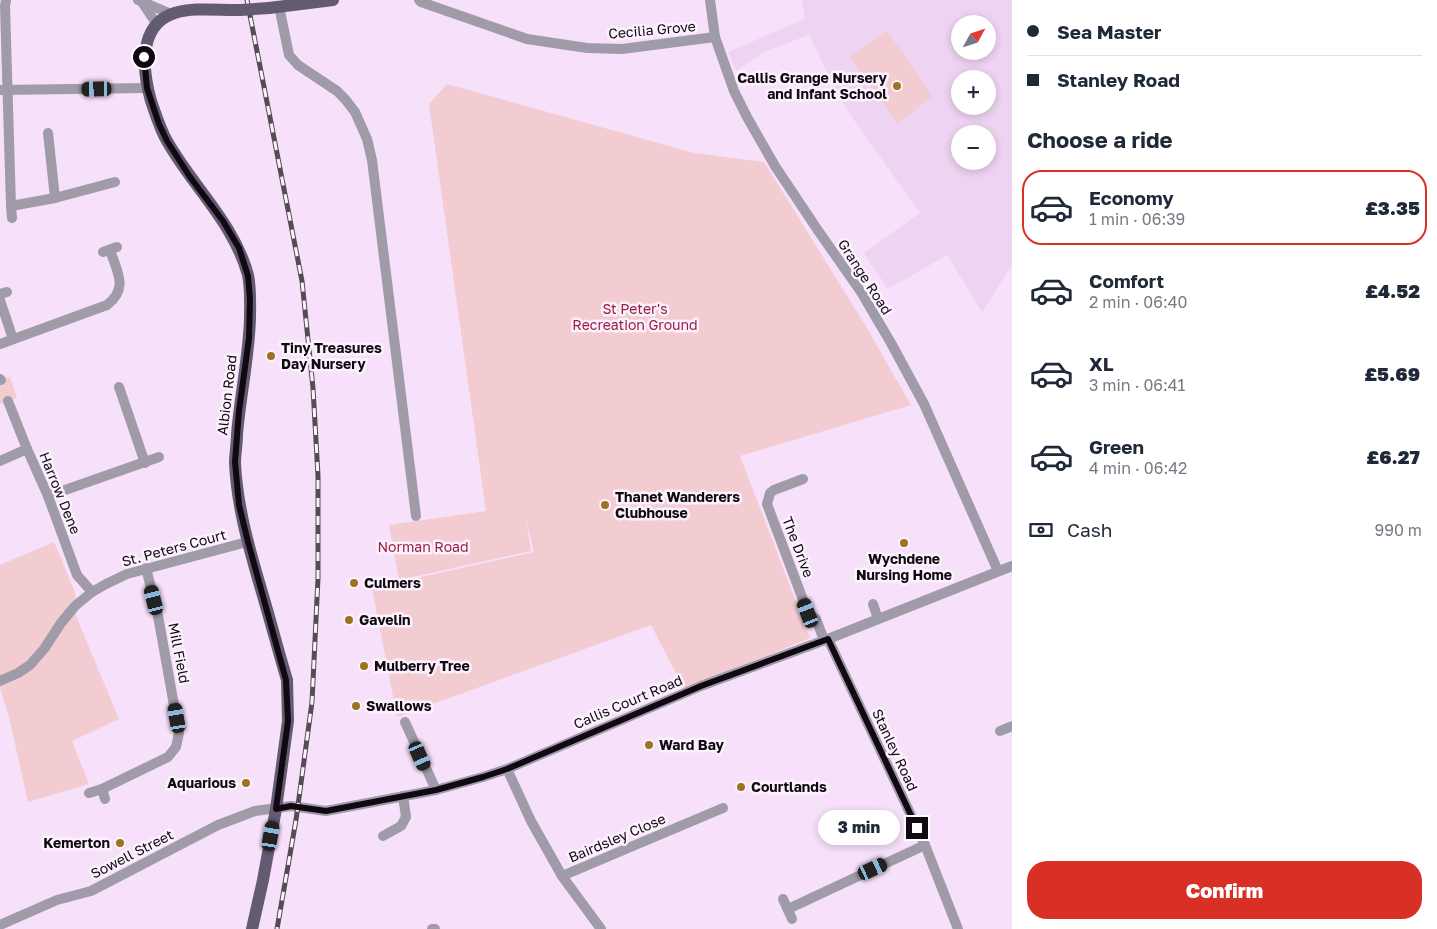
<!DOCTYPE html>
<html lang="en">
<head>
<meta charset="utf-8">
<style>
	:root { --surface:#fff; --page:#f2f2f3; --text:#1f2937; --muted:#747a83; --line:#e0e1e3; --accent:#d93025 }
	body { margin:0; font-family:"Golos Text",sans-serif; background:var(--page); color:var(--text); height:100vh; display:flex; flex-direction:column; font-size:19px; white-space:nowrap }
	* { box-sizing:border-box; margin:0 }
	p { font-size:16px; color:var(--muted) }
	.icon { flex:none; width:28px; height:28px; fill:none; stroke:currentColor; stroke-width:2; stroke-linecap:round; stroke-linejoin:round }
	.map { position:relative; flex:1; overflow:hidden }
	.side { display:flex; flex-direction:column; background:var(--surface); width:425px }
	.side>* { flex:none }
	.hud { display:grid; align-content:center; height:110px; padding:0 15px; background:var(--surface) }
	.needle { width:32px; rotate:50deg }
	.buttons { position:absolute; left:951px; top:15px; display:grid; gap:10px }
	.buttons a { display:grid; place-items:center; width:45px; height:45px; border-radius:50%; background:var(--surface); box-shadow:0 2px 8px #0003; font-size:25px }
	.end { position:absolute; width:22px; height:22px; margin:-11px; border:6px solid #110911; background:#fff; box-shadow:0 0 0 2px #fff }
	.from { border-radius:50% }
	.bubble { position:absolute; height:35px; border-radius:18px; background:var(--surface); box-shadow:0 2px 8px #0003; font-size:16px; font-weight:800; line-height:35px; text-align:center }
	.car { position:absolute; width:15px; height:30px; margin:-15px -8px; border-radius:6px; box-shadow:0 0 4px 1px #0007; background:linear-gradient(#222 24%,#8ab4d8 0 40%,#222 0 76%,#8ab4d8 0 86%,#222 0) }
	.hud b { display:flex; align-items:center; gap:18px; height:48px; font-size:19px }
	.hud b+b { border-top:1px solid var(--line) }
	.hud i { width:12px; height:12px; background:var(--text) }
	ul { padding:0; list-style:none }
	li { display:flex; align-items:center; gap:15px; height:75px; margin:0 10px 8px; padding:0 5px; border:2px solid transparent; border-radius:20px }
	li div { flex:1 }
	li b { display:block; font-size:19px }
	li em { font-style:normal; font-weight:800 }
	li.current { border-color:var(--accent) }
	li>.icon { width:45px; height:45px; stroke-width:1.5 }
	h2 { padding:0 15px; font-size:22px; line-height:60px }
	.pay { display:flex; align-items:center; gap:12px; height:55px; padding:0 15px; font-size:19px }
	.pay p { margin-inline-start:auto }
	.cta { display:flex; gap:10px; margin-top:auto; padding:10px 15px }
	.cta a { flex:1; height:58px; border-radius:20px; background:var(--accent); color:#fff; font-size:20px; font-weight:800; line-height:58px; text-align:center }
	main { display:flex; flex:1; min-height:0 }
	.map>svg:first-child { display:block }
	.built { fill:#efd3f2; fill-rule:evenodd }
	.green { fill:#f3ccd1 }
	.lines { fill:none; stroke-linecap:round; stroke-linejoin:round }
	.minor { stroke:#9f9ba8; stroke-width:10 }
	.major { stroke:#635b72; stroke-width:12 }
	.rail-casing { stroke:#564a57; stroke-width:5 }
	.rail { stroke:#fcf2fd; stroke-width:3; stroke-dasharray:9; stroke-linecap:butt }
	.major-bridge { stroke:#635b72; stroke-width:12 }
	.route { stroke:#110911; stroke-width:6 }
	.poi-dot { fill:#9f7123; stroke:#fcf2fd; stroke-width:2 }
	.labels { text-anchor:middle; stroke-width:5; stroke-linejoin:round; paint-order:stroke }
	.street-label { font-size:14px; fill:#110911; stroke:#fcf2fd }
	.poi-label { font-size:14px; font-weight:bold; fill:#110911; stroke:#fcf2fd; text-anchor:start }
	.park-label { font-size:14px; fill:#9a1e45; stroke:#fcf2fd }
</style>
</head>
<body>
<main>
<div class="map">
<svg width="1012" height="929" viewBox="0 0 1012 929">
	<rect width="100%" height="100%" fill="#f7e0fa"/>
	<path class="built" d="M802,0H1012V265L982,312L947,255L888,289L864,253L920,213L847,110L830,78L809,35L764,52L736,71L728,52L805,19ZM960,24H988V51H960ZM960,79H988V106H960ZM960,134H988V161H960Z"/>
	<g class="green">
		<path d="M887,31L933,97L897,123L850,57Z"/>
		<path d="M447,84L694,153L764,162L867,328L911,405L740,456L810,638L684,689L651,625L397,717L372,588L534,552L526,519L531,551L399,580L389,525L486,511L429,104Z"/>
		<path d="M10,377L17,398L0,404V380Z"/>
		<path d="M54,542L75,592L76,616L119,719L72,741L89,784L28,802L9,717L0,688V565Z"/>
	</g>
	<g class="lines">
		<g class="minor">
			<path d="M6,0L5,6L11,206L12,218"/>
			<path d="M138,0L169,13"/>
			<path d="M419,0L421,2L527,39L587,48L622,49L715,37"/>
			<path d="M710,0L715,37L734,91L747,117L775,166L817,229L861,292L891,343L924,404L998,571"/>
			<path d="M142,2L156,23"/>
			<path d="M279,6L289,55L298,65L337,91L345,99L355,112L367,139L372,160L416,516"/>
			<path d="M1,90L147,88"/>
			<path d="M48,133L55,198"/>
			<path d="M11,206L55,198L115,182"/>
			<path d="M103,252L117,247"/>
			<path d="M0,294L7,292"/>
			<path d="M0,300L13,339"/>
			<path d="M0,344L107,305C129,288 117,272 110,250"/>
			<path d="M0,379L1,380"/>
			<path d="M119,387L145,463"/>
			<path d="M8,401L27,449L48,496L77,575L92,592"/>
			<path d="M0,461L27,449"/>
			<path d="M803,479L774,490L770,493L767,504L808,613L816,619L824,640"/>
			<path d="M48,496L159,457"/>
			<path d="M873,604L878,619"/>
			<path d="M828,639L925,845L958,929"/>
			<path d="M0,681L18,673L30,665L44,649L61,623L75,606L92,592L106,584L127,574L247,542"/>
			<path d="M405,722L436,790"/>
			<path d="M1000,731L1012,726"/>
			<path d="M507,769L531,821L562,876L601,929"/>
			<path d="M102,789L105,799"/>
			<path d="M89,793L102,789L168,757L176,747L179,733L158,616L146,568"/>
			<path d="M383,836L401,826L406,817L403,796"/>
			<path d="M562,876L723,808"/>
			<path d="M783,899L792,919"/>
			<path d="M788,909L925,845"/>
			<path d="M0,925L57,900L91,891L218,825L255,811L291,806L326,811L436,790L483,777L507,769L701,686L828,639L1012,566"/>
			<path d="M432,929H435"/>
		</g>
		<g class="major">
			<path d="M269,8L333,0"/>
			<path d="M240,10C205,11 158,0 147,43C142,62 146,83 151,101C156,115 160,129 167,141C193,187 234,223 248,275C251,289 250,304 250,318C249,357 240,396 237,435C237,444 235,454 235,463C237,506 249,548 261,589C270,619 278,650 287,680L288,721L276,809L263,880L252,929"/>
		</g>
		<g class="rail-casing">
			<path id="rail" d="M247,0L302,281L313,388L318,476V578L312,702L296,820L277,929"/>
		</g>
		<use href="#rail" class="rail"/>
		<path class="major-bridge" d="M240,10L269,8"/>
	</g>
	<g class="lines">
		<path class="route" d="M144,57L147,88L159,124L167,141L190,177L223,221L239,248L248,276L250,299L249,338L239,411L235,462L239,505L248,542L286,680L288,721L276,809L291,806L326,811L436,790L483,777L507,769L701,686L828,639L917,828"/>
	</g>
	<g class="poi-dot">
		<circle cx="897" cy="86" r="5"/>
		<circle cx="271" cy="356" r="5"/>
		<circle cx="605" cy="505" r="5"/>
		<circle cx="904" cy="543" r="5"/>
		<circle cx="354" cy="583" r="5"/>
		<circle cx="349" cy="620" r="5"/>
		<circle cx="364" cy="666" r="5"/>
		<circle cx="356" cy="706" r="5"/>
		<circle cx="649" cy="745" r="5"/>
		<circle cx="246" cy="783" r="5"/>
		<circle cx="741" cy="787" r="5"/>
		<circle cx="120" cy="843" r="5"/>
	</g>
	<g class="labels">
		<g class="street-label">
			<text transform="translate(652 30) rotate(-5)" y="5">Cecilia Grove</text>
			<text transform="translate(865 277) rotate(57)" y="5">Grange Road</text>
			<text transform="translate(227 395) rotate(-83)" y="5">Albion Road</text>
			<text transform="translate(60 493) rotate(68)" y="5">Harrow Dene</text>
			<text transform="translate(798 547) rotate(69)" y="5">The Drive</text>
			<text transform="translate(174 548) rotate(-15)" y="5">St. Peters Court</text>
			<text transform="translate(179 653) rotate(79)" y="5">Mill Field</text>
			<text transform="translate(628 702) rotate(-23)" y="5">Callis Court Road</text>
			<text transform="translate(895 750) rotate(65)" y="5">Stanley Road</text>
			<text transform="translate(617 838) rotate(-23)" y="5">Bairdsley Close</text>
			<text transform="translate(132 854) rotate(-27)" y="5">Sowell Street</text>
		</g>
		<g class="poi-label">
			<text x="887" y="83" text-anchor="end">Callis Grange Nursery<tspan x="887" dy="16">and Infant School</tspan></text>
			<text x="281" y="353">Tiny Treasures<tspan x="281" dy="16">Day Nursery</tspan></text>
			<text x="615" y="502">Thanet Wanderers<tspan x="615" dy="16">Clubhouse</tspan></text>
			<text x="904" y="564" text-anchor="middle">Wychdene<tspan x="904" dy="16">Nursing Home</tspan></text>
			<text x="364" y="588">Culmers</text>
			<text x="359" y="625">Gavelin</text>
			<text x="374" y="671">Mulberry Tree</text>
			<text x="366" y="711">Swallows</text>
			<text x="659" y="750">Ward Bay</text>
			<text x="236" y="788" text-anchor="end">Aquarious</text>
			<text x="751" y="792">Courtlands</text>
			<text x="110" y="848" text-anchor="end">Kemerton</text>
		</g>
		<g class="park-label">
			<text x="635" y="314">St Peter's<tspan x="635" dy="16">Recreation Ground</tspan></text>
			<text x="423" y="552">Norman Road</text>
		</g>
	</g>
</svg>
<div class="buttons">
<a><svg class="needle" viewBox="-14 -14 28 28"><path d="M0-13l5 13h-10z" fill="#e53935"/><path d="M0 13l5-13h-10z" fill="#747a83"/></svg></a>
<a>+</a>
<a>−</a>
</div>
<i class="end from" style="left:144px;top:57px"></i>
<i class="end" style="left:917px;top:828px"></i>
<div class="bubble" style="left:818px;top:810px;width:82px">3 min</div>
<i class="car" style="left:97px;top:89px;rotate:269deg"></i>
<i class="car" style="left:154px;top:600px;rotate:346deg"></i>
<i class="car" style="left:808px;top:613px;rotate:339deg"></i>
<i class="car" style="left:177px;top:718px;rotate:350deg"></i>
<i class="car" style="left:420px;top:756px;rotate:156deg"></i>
<i class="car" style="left:271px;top:836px;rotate:10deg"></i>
<i class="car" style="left:873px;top:869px;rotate:65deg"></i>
</div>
<section class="side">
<div class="hud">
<b><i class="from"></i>Sea Master</b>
<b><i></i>Stanley Road</b>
</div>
<h2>Choose a ride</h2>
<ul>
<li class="current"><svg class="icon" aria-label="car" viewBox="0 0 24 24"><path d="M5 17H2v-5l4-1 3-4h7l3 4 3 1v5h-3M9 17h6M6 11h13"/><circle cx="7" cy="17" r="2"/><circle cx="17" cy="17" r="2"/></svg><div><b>Economy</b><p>1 min · 06:39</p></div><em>£3.35</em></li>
<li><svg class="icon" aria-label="car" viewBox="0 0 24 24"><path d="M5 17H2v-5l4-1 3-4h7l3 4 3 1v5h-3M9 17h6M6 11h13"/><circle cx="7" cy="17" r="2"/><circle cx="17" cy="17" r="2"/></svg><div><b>Comfort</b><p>2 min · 06:40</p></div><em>£4.52</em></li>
<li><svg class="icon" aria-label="car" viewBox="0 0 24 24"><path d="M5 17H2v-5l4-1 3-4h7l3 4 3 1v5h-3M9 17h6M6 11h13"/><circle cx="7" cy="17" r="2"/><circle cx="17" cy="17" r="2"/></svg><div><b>XL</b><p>3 min · 06:41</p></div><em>£5.69</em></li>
<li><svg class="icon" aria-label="car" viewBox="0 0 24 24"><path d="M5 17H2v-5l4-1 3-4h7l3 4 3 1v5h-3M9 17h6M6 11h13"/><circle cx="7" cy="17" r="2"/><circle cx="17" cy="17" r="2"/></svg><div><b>Green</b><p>4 min · 06:42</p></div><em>£6.27</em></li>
</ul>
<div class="pay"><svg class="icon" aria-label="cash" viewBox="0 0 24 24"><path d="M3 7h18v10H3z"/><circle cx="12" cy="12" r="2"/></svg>Cash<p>990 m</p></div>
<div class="cta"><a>Confirm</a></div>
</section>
</main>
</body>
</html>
